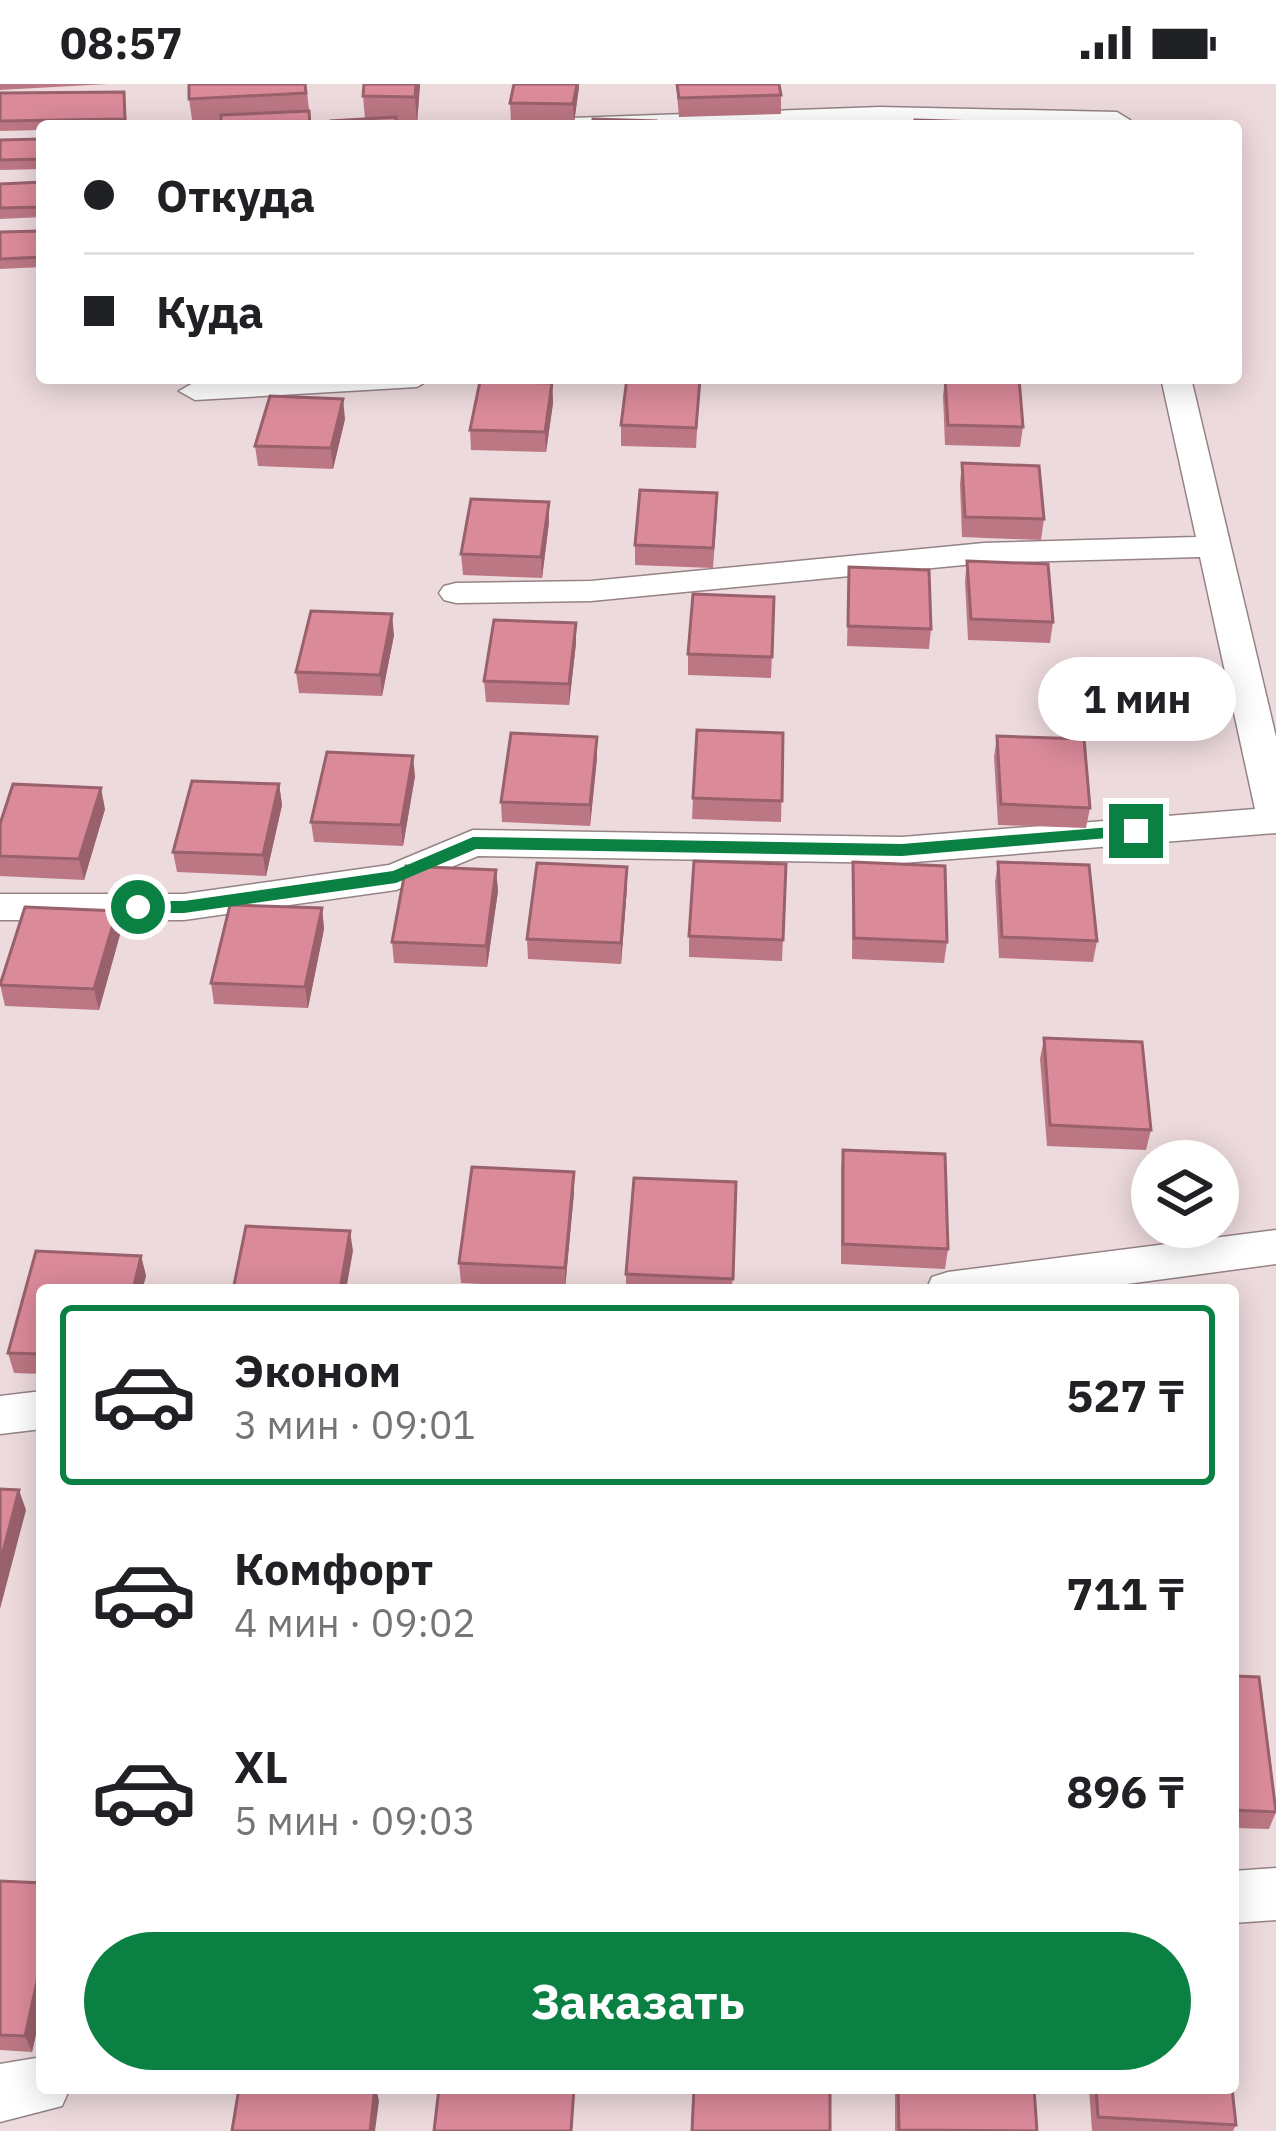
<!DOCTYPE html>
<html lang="ru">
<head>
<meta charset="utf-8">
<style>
	:root { --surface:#fff; --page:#f6f6f6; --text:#202124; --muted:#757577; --line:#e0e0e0; --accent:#0b8043 }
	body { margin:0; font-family:"IBM Plex Sans",sans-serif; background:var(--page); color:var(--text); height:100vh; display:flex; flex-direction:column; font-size:45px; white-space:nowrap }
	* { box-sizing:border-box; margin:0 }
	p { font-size:39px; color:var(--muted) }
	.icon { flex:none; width:66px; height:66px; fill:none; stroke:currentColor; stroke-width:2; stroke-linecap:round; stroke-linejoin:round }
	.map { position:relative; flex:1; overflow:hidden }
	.sheet { position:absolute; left:36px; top:1200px; width:1203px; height:810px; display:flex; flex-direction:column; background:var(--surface); border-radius:12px; box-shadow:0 6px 30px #0003 }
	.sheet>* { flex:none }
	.guide { position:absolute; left:36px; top:36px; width:1206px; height:264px; border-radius:12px; box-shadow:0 6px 30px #0003; display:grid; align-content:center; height:264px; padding:0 48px; background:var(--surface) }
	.fabs { position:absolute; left:1131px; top:1056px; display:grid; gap:24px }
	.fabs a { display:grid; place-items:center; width:108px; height:108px; border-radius:50%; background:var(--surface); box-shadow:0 6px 30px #0003; font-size:60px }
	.end { position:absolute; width:54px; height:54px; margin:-27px; border:15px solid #0b8043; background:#fff; box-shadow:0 0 0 6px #fff }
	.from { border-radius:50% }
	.bubble { position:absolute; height:84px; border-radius:42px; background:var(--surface); box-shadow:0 6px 30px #0003; font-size:39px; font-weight:700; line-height:84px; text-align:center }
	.guide b { display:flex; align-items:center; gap:42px; height:114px; font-size:45px }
	.guide b+b { border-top:3px solid var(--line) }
	.guide i { width:30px; height:30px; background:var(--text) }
	ul { padding:21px 0 0; list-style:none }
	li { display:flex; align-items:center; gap:36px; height:180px; margin:0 24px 18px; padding:0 24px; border:6px solid transparent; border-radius:12px }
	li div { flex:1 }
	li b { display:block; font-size:45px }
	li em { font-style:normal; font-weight:700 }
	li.active { border-color:var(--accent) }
	li>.icon { width:108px; height:108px; stroke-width:1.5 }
	.button { display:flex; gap:24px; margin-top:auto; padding:24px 48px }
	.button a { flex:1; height:138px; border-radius:72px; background:var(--accent); color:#fff; font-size:48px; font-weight:700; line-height:138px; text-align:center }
	.status { display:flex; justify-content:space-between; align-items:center; height:84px; padding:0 60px; background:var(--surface); direction:ltr }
	.status svg { height:33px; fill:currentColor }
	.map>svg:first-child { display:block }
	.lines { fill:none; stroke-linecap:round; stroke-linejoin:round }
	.street-casing { stroke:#958386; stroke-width:3 }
	.street { fill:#fff; fill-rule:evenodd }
	.wall { fill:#bc7784 }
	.shaded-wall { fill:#99616c }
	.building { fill:#db8a9a; stroke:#99616c; stroke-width:3 }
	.route { fill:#0b8043 }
</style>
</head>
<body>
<div class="status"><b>08:57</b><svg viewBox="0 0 49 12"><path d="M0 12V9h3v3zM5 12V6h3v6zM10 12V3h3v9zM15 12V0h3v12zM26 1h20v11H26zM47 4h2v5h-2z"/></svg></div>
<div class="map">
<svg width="1276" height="2047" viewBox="0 0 1276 2047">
	<rect width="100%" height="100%" fill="#eddadd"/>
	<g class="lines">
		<g class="street-casing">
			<g id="street">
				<path d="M880,23L1117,28L1130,36L1125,42H559L572,34Z"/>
				<path d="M258,294H432L417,303L195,316L179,307L195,298Z"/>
				<path d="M1161,294H1191L1276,653V749L902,779L478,772L396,806L184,836H0V810H184L389,781L473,746L902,753L1255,725L1200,473L984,479L591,517L456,519L444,516L439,509L444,502L456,499L591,497L984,459L1196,453Z"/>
				<path d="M1276,1146V1180L1082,1206H926L932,1193L948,1188Z"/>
				<path d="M42,1307V1345L0,1350V1312Z"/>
				<path d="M1276,1784V1836L1233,1839V1787Z"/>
				<path d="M42,1973V2004H70L62,2022L0,2038V1980Z"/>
			</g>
		</g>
		<use href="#street" class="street"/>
	</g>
	<g class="wall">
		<path d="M0,0H108L0,6Z"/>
		<path d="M306,0L311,42H193L189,15Z"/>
		<path d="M420,0L417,40L397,39L365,35L363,12Z"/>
		<path d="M514,0H579L574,39L511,37L510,19Z"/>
		<path d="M676,0H779L781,11V30L679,33Z"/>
		<path d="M124,8L127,42H42V46L0,47V9Z"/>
		<path d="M42,55V85L0,86V56Z"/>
		<path d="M42,98V133L0,135V100Z"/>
		<path d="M42,147V183L0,185V148Z"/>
		<path d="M945,294L1023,343L1020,363L945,361L943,312Z"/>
		<path d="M700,295L696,364L621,362V341Z"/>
		<path d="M552,299L553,319L546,368L471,366L470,346Z"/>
		<path d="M345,335L333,385L258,382L255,362Z"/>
		<path d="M962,379L1044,435L1041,456L962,453L960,400Z"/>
		<path d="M717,429L713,484L635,481V461Z"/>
		<path d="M549,438L542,494L463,491L461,470Z"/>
		<path d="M967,477L1053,538L1050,559L968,556L965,497Z"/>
		<path d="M849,483L931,545L929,565L847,562Z"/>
		<path d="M774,513L771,594L688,591V570Z"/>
		<path d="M576,539V559L569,621L486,618L484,597Z"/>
		<path d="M394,551L382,612L299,609L296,588Z"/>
		<path d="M783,649L781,738L692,735L693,714Z"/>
		<path d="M997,652L1090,724L1086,744L998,741L994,673Z"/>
		<path d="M597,653V674L590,742L502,738L501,718Z"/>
		<path d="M415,692L403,762L314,758L311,738Z"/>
		<path d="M279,700L282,721L266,792L177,788L173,768Z"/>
		<path d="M105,725L84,796L0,792V772Z"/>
		<path d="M853,778L947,858L944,879L852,875Z"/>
		<path d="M998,778L1097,857L1093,878L999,874L995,798Z"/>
		<path d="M786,780L782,877L689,873V852Z"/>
		<path d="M496,786L498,807L487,883L394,879L392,858Z"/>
		<path d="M627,803L621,880L528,875L527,855Z"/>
		<path d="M322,824L324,845L308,924L214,920L211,899Z"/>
		<path d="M117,827L121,847L99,926L5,922L0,900Z"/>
		<path d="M1044,954L1151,1046L1146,1066L1047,1062L1040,975Z"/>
		<path d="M843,1066L948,1165L945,1185L841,1180V1086Z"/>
		<path d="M574,1088V1108L565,1204L461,1199L459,1179Z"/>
		<path d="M736,1098L732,1206H626V1190Z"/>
		<path d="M36,1167L141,1172L146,1192L142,1206H42V1290L14,1289L8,1269Z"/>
		<path d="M1233,1592L1276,1728L1269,1745L1233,1744Z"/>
		<path d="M0,1797L42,1799V1924L32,1968L0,1966Z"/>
		<path d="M895,2004H1034L1037,2047H895Z"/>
		<path d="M1089,2004H1232L1236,2041L1233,2047H1092Z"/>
	</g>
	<g class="shaded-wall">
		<path d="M416,0H420L417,40L415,13Z"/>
		<path d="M577,0H579V4L574,39L573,20Z"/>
		<path d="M552,299L553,319L546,368L545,348Z"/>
		<path d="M343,315L345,335L333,385L331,364Z"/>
		<path d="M549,418V438L542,494L541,473Z"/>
		<path d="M392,530L394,551L382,612L380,591Z"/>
		<path d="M576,539V559L569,621V600Z"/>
		<path d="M597,653V674L590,742V721Z"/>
		<path d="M413,672L415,692L403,762L401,741Z"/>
		<path d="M279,700L282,721L266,792L263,771Z"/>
		<path d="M101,704L105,725L84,796L79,775Z"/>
		<path d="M627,783V803L621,880V859Z"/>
		<path d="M496,786L498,807L487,883L486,862Z"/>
		<path d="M322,824L324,845L308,924L305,903Z"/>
		<path d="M117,827L121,847L99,926L94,905Z"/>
		<path d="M574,1088V1108L565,1204V1184Z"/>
		<path d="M350,1147L353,1167L346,1206H340Z"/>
		<path d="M141,1172L146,1192L142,1206H133Z"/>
		<path d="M19,1406L26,1426L0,1525V1479Z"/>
		<path d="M42,1875V1924L32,1968L25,1952Z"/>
		<path d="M376,2004L379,2017L375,2047H370Z"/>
	</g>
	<g class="building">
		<path d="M189,0H305L306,9L189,15Z"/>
		<path d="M364,0H416L415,13L363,12Z"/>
		<path d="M514,0H577L573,20L510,19Z"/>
		<path d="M677,0H779L781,11L679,14Z"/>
		<path d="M124,8L125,35L0,37V9Z"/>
		<path d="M309,27L310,42H221V31Z"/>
		<path d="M396,33L397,42H331V37Z"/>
		<path d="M593,35L656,37V42H592Z"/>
		<path d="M915,36L979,38L980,42H915Z"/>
		<path d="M42,55V75L0,76V56Z"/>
		<path d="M42,98V123L0,124V100Z"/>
		<path d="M42,147V173L0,175V148Z"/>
		<path d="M627,294L700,295L696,344L621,341Z"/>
		<path d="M945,294H1019L1023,343L948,341Z"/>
		<path d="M480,297L552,299L545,348L470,346Z"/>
		<path d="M270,312L343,315L331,364L255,362Z"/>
		<path d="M962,379L1039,382L1044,435L965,433Z"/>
		<path d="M640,406L717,409L713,464L635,461Z"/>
		<path d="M471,415L549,418L541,473L461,470Z"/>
		<path d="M967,477L1048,480L1053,538L971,535Z"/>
		<path d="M849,483L929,486L931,545L848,542Z"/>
		<path d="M693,510L774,513L772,573L688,570Z"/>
		<path d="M311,527L392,530L380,591L296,588Z"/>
		<path d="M494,536L576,539L569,600L484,597Z"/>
		<path d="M697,646L783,649L782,717L693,714Z"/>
		<path d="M511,649L597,653L590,721L501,718Z"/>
		<path d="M997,652L1084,655L1090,724L1001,720Z"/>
		<path d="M327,668L413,672L401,741L311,738Z"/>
		<path d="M192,697L279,700L263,771L173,768Z"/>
		<path d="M13,700L101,704L79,775L0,772V740Z"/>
		<path d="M694,777L786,780L783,856L689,852Z"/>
		<path d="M853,778L945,782L947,858L854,854Z"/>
		<path d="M998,778L1089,781L1097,857L1002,853Z"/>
		<path d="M537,779L627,783L621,859L527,855Z"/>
		<path d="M406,782L496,786L486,862L392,858Z"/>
		<path d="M230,821L322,824L305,903L211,899Z"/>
		<path d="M25,823L117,827L94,905L0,901Z"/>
		<path d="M1044,954L1142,958L1151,1046L1050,1041Z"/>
		<path d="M843,1066L945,1070L948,1165L843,1160Z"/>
		<path d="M472,1083L574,1088L565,1184L459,1179Z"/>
		<path d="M634,1094L736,1098L733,1195L626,1190Z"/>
		<path d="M246,1142L350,1147L340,1206H233Z"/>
		<path d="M36,1167L141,1172L133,1206H42V1270L8,1269Z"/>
		<path d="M0,1405L19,1406L0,1479Z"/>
		<path d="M1233,1592L1259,1593L1276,1728L1233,1726Z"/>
		<path d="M0,1797L42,1799V1875L25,1952L0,1951Z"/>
		<path d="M239,2004H375L370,2047H232Z"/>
		<path d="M439,2004H574L571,2047H434Z"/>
		<path d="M694,2004H830V2047H692Z"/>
		<path d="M898,2004H1034L1037,2047L899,2046Z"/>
		<path d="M1096,2004H1232L1236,2041L1098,2033Z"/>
	</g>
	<path class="route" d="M1136,741L1142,743V751L902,772L476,765L396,799L184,829H138L129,823L138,817H184L393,787L473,753L902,760Z"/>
</svg>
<div class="fabs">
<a><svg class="icon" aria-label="layers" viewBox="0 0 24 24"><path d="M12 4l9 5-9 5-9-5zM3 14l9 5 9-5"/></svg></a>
</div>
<i class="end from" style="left:138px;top:823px"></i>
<i class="end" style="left:1136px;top:747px"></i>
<div class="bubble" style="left:1038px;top:573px;width:198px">1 мин</div>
<div class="guide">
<b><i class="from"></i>Откуда</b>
<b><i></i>Куда</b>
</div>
<section class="sheet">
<ul>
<li class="active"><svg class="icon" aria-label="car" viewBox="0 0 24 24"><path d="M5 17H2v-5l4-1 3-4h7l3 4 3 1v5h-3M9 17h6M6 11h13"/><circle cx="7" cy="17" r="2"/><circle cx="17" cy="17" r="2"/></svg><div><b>Эконом</b><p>3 мин · 09:01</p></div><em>527 ₸</em></li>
<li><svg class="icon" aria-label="car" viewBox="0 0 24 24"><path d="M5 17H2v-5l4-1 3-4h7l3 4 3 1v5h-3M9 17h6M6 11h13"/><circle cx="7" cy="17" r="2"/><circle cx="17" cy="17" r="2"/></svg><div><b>Комфорт</b><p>4 мин · 09:02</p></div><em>711 ₸</em></li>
<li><svg class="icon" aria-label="car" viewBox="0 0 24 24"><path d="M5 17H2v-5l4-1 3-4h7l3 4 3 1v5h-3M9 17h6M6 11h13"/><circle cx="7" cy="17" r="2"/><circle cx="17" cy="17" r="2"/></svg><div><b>XL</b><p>5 мин · 09:03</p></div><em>896 ₸</em></li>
</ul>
<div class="button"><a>Заказать</a></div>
</section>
</div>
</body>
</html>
